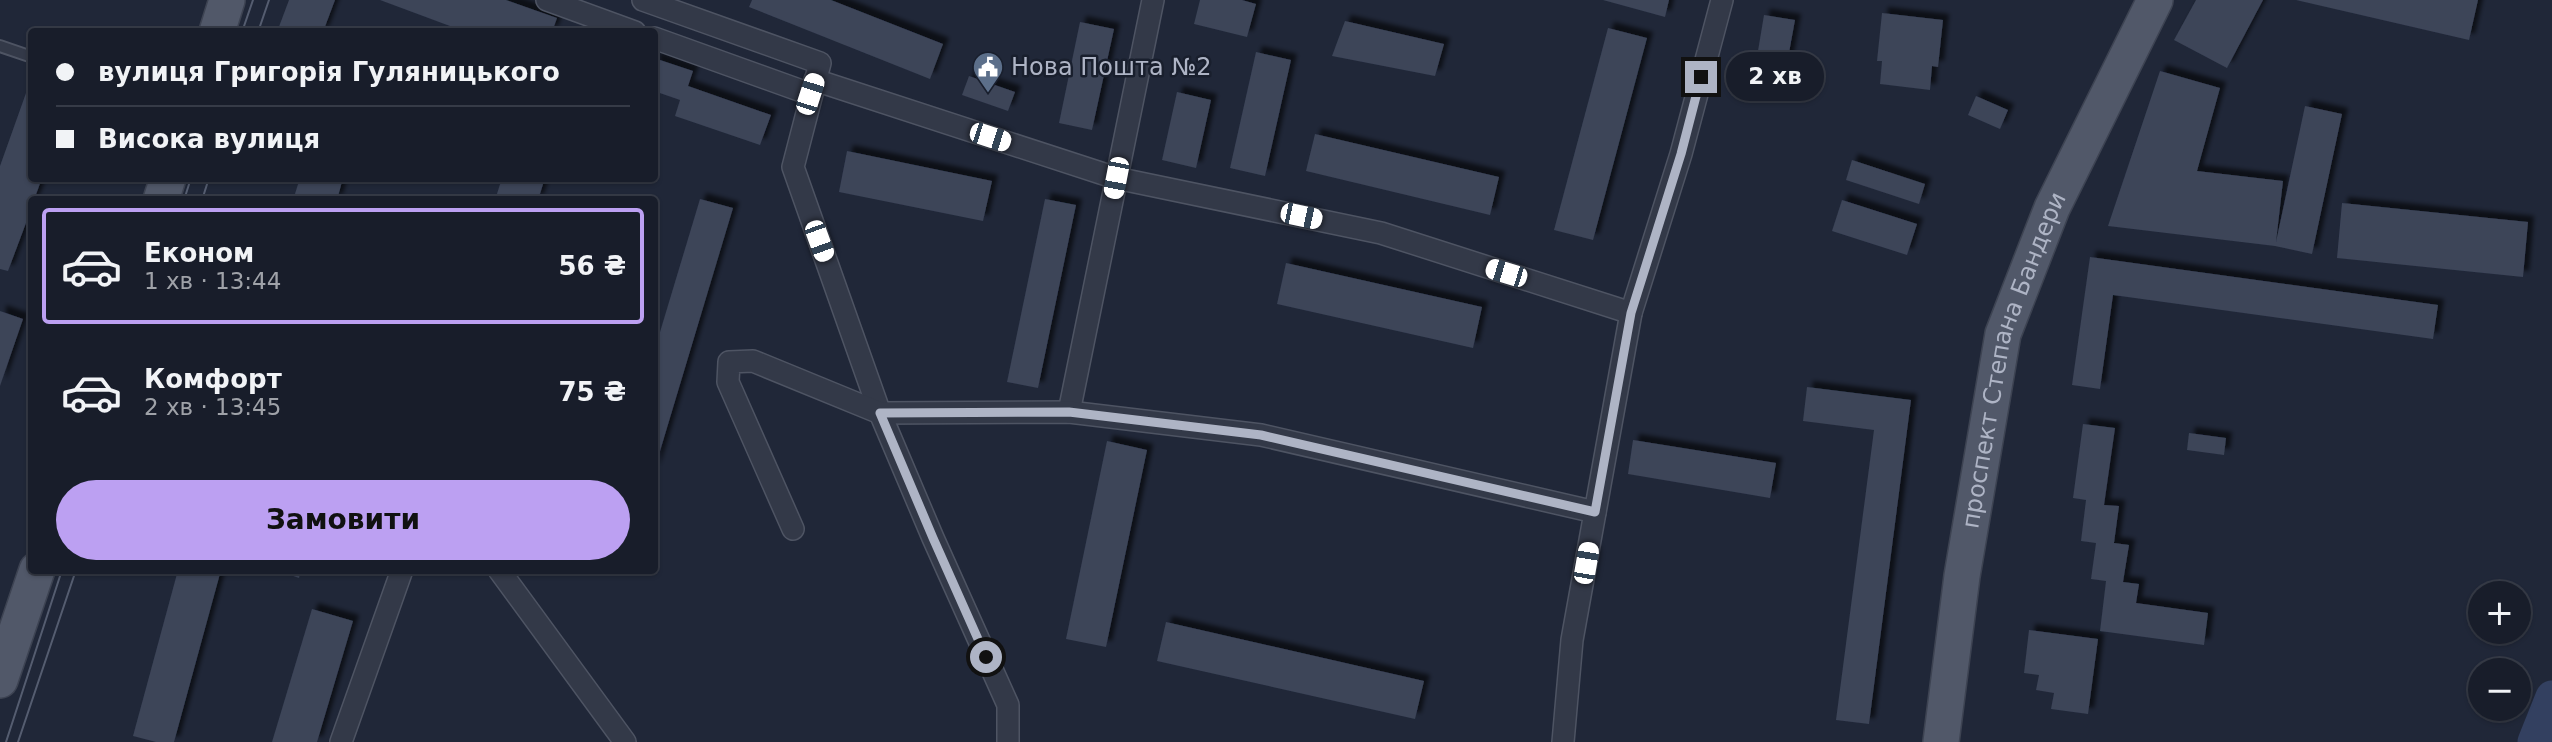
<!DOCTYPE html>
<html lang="uk">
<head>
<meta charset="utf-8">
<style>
	:root { --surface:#181d2a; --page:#252a36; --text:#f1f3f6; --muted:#9fa2a8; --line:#363b47; --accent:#bca0f2 }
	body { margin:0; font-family:"DejaVu Sans",sans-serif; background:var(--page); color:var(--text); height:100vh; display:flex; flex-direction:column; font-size:26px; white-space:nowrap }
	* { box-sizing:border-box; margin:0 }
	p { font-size:23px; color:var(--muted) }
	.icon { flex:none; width:38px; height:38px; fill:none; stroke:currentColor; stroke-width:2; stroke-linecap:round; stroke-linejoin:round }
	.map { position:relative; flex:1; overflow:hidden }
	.panel { position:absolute; left:28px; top:196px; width:630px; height:378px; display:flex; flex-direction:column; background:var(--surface); border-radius:7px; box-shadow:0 2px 5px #0004,0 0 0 2px var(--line) }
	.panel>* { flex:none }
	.guide { position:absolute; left:28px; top:28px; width:630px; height:154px; border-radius:7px; box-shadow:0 2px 5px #0004,0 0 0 2px var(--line); display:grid; align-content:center; height:154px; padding:0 28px; background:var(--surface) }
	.controls { position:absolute; left:2468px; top:581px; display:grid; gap:14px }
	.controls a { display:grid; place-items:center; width:63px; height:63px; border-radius:50%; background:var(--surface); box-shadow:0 2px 5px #0004,0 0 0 2px var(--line); font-size:35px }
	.end { position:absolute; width:32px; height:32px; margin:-16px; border:9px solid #aeb4c5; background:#111; box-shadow:0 0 0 4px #111 }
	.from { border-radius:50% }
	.bubble { position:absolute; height:49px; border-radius:24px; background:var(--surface); box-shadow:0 2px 5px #0004,0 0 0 2px var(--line); font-size:23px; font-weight:800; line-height:49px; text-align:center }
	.car { position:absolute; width:21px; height:42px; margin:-21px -10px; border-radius:9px; box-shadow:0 0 5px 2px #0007; background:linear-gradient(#fff 24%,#345 0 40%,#fff 0 76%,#345 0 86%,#fff 0) }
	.guide b { display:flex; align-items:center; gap:24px; height:66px; font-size:26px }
	.guide b+b { border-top:2px solid var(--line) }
	.guide i { width:18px; height:18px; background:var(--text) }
	ul { padding:12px 0 0; list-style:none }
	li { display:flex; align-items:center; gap:21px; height:116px; margin:0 14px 10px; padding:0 14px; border:4px solid transparent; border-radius:7px }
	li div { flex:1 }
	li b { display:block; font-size:26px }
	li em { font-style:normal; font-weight:800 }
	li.current { border-color:var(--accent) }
	li>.icon { width:63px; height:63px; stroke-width:1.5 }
	.primary-button { display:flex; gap:14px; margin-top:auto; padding:14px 28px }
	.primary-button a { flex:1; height:80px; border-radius:42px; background:var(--accent); color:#111; font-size:28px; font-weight:800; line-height:80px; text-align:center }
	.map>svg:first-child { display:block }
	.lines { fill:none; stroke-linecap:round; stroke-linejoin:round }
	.river { stroke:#334060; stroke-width:33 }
	.building { fill:#3c4458; filter:url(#shadow) }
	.lane-casing { stroke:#4e5463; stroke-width:14 }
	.street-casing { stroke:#4e5463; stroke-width:24 }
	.primary-casing { stroke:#3d4352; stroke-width:38 }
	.lane { stroke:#333948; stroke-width:10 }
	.street { stroke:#333948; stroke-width:21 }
	.primary { stroke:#515869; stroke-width:35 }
	.tram { stroke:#555d70; stroke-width:2 }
	.route { stroke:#aeb4c5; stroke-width:9 }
	.labels { text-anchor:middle; stroke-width:5; stroke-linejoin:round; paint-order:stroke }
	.poi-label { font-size:24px; fill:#aeb4c5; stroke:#191f2d; text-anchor:start }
	.street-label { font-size:24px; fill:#aeb4c5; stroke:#191f2d }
</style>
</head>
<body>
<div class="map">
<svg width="2552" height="742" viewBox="0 0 2552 742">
	<defs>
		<filter id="shadow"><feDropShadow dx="6" dy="-6" stdDeviation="2" flood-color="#0009"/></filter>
	</defs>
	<rect width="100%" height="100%" fill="#202738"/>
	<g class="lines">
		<path class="river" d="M2534,742L2552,697"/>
	</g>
	<g class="building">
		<path d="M289,0H335L323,32H277Z"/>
		<path d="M380,0H506L557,18L552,32H466Z"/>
		<path d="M752,0H831L943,44L930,79L749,7Z"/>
		<path d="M1200,0H1242L1256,4L1247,37L1194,24Z"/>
		<path d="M1603,0H1669L1665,17Z"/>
		<path d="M2196,0H2263L2227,68L2174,40Z"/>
		<path d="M2296,0H2478L2469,40Z"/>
		<path d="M1882,13L1943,20L1938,67L1932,66L1930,90L1880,84L1882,61H1877Z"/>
		<path d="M1764,15L1795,20L1784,80L1754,75Z"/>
		<path d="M1345,21L1444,44L1435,76L1332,56Z"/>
		<path d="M1080,22L1114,29L1092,130L1059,123Z"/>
		<path d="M1608,28L1647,38L1593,240L1554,230Z"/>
		<path d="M1256,52L1291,60L1265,176L1230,168Z"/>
		<path d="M654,58L693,71L688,86L771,115L760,145L675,116L680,100L654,91Z"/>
		<path d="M2160,71L2220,88L2197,171L2283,181L2276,242L2305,106L2342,114L2312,254L2275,246L2108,226Z"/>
		<path d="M969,76L1015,92L1008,111L962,95Z"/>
		<path d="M31,79L32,178H42L34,200H32V207L8,271L0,269V166Z"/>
		<path d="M1177,92L1211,100L1196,168L1162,160Z"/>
		<path d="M1976,96L2008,110L2000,129L1968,115Z"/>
		<path d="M1315,134L1499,177L1490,215L1306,171Z"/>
		<path d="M847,151L992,181L983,221L839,192Z"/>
		<path d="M1852,160L1925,184L1919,204L1846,180Z"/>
		<path d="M300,178H343L337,200H293Z"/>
		<path d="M502,178H545L538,200H495Z"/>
		<path d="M700,199L733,208L654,471V352Z"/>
		<path d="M1045,199L1076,205L1038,388L1007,382Z"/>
		<path d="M1842,200L1917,224L1907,255L1832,231Z"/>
		<path d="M2342,203L2528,222L2523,277L2337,258Z"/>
		<path d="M2090,257L2438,305L2433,339L2113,295L2100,389L2072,385Z"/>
		<path d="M1286,263L1482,307L1473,348L1277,304Z"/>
		<path d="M0,311L23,319L0,386Z"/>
		<path d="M1807,387L1911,400L1869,724L1836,720L1874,430L1803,421Z"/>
		<path d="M2083,424L2115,428L2104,505L2119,506L2114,543L2129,545L2123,582L2139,584L2136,603L2208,613L2204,645L2100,631L2106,581L2091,579L2096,543L2081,541L2086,500L2073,498Z"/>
		<path d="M2189,433L2226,438L2224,455L2187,450Z"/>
		<path d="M1633,440L1776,463L1770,498L1628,474Z"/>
		<path d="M1107,441L1147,450L1106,647L1066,639Z"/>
		<path d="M178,570H221L174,742H156L133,736Z"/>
		<path d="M276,570H301L299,578Z"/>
		<path d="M312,609L353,621L317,742H272Z"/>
		<path d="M1166,622L1424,681L1415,719L1157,661Z"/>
		<path d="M2029,630L2098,639L2088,714L2051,709L2054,693L2036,690L2039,675L2024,673Z"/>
	</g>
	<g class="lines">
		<g class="lane-casing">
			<path id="lane" d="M0,46L32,57"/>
		</g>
		<g class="street-casing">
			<g id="street">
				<path d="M547,0L635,32"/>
				<path d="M643,0L820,63L793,167L880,413L933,538L1008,705V742"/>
				<path d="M654,38L810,94"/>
				<path d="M815,80L1116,178L1381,233L1631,313"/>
				<path d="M1069,412L1153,0"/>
				<path d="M793,529L728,382L729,362L753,361L880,413L1069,412L1261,435L1595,512"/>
				<path d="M499,570L625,742"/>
				<path d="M341,742L402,570"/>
				<path d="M1563,742L1572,640L1631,313L1681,154L1722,0"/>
			</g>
		</g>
		<g class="primary-casing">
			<g id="primary">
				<path d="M217,32L227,0"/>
				<path d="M161,200L168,178"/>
				<path d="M0,680L37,570"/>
				<path id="s1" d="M1941,742L1962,576L2003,334L2052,208L2155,0"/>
			</g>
		</g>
		<use href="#lane" class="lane"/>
		<use href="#street" class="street"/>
		<use href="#primary" class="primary"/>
		<g class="tram">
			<path d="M242,32L253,0"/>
			<path d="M258,32L269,0"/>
			<path d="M184,200L191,178"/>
			<path d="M202,200L209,178"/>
			<path d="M6,742L62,570"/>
			<path d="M18,742L76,570"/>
		</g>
	</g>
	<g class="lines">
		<path class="route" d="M986,657L933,538L880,413L1069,412L1261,435L1595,512L1631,313L1681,154L1701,77"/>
	</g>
	<defs>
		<g id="civic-pin" transform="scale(1.575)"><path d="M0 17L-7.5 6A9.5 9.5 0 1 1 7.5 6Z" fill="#5c6f8a" stroke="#191f2d"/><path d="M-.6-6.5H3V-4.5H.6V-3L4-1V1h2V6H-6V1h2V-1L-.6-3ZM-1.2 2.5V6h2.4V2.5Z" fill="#fff"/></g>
	</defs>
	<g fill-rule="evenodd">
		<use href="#civic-pin" x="988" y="67"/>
	</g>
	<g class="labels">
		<g class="poi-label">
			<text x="1011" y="75">Нова Пошта №2</text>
		</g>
		<g class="street-label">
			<text dy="8" stroke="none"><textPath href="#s1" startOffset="390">проспект Степана Бандери</textPath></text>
		</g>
	</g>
</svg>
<div class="controls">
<a>+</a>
<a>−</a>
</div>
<i class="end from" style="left:986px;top:657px"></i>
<i class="end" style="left:1701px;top:77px"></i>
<div class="bubble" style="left:1726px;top:52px;width:98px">2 хв</div>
<i class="car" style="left:810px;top:94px;rotate:18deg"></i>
<i class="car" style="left:990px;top:137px;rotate:108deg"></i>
<i class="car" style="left:1116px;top:178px;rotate:191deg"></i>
<i class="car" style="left:1301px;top:216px;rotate:102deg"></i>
<i class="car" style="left:819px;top:241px;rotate:160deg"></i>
<i class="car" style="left:1506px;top:273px;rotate:287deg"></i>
<i class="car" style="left:1586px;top:563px;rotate:10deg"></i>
<div class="guide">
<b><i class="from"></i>вулиця Григорія Гуляницького</b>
<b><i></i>Висока вулиця</b>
</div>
<section class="panel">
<ul>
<li class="current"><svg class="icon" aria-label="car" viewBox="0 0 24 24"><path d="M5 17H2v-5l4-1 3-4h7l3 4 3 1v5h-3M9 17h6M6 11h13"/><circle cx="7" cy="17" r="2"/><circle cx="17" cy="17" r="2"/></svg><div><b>Економ</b><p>1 хв · 13:44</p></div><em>56 ₴</em></li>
<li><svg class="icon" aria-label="car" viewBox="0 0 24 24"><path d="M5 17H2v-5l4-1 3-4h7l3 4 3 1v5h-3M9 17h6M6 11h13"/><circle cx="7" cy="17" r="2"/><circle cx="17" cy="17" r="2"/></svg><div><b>Комфорт</b><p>2 хв · 13:45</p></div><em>75 ₴</em></li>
</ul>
<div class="primary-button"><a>Замовити</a></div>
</section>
</div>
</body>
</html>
